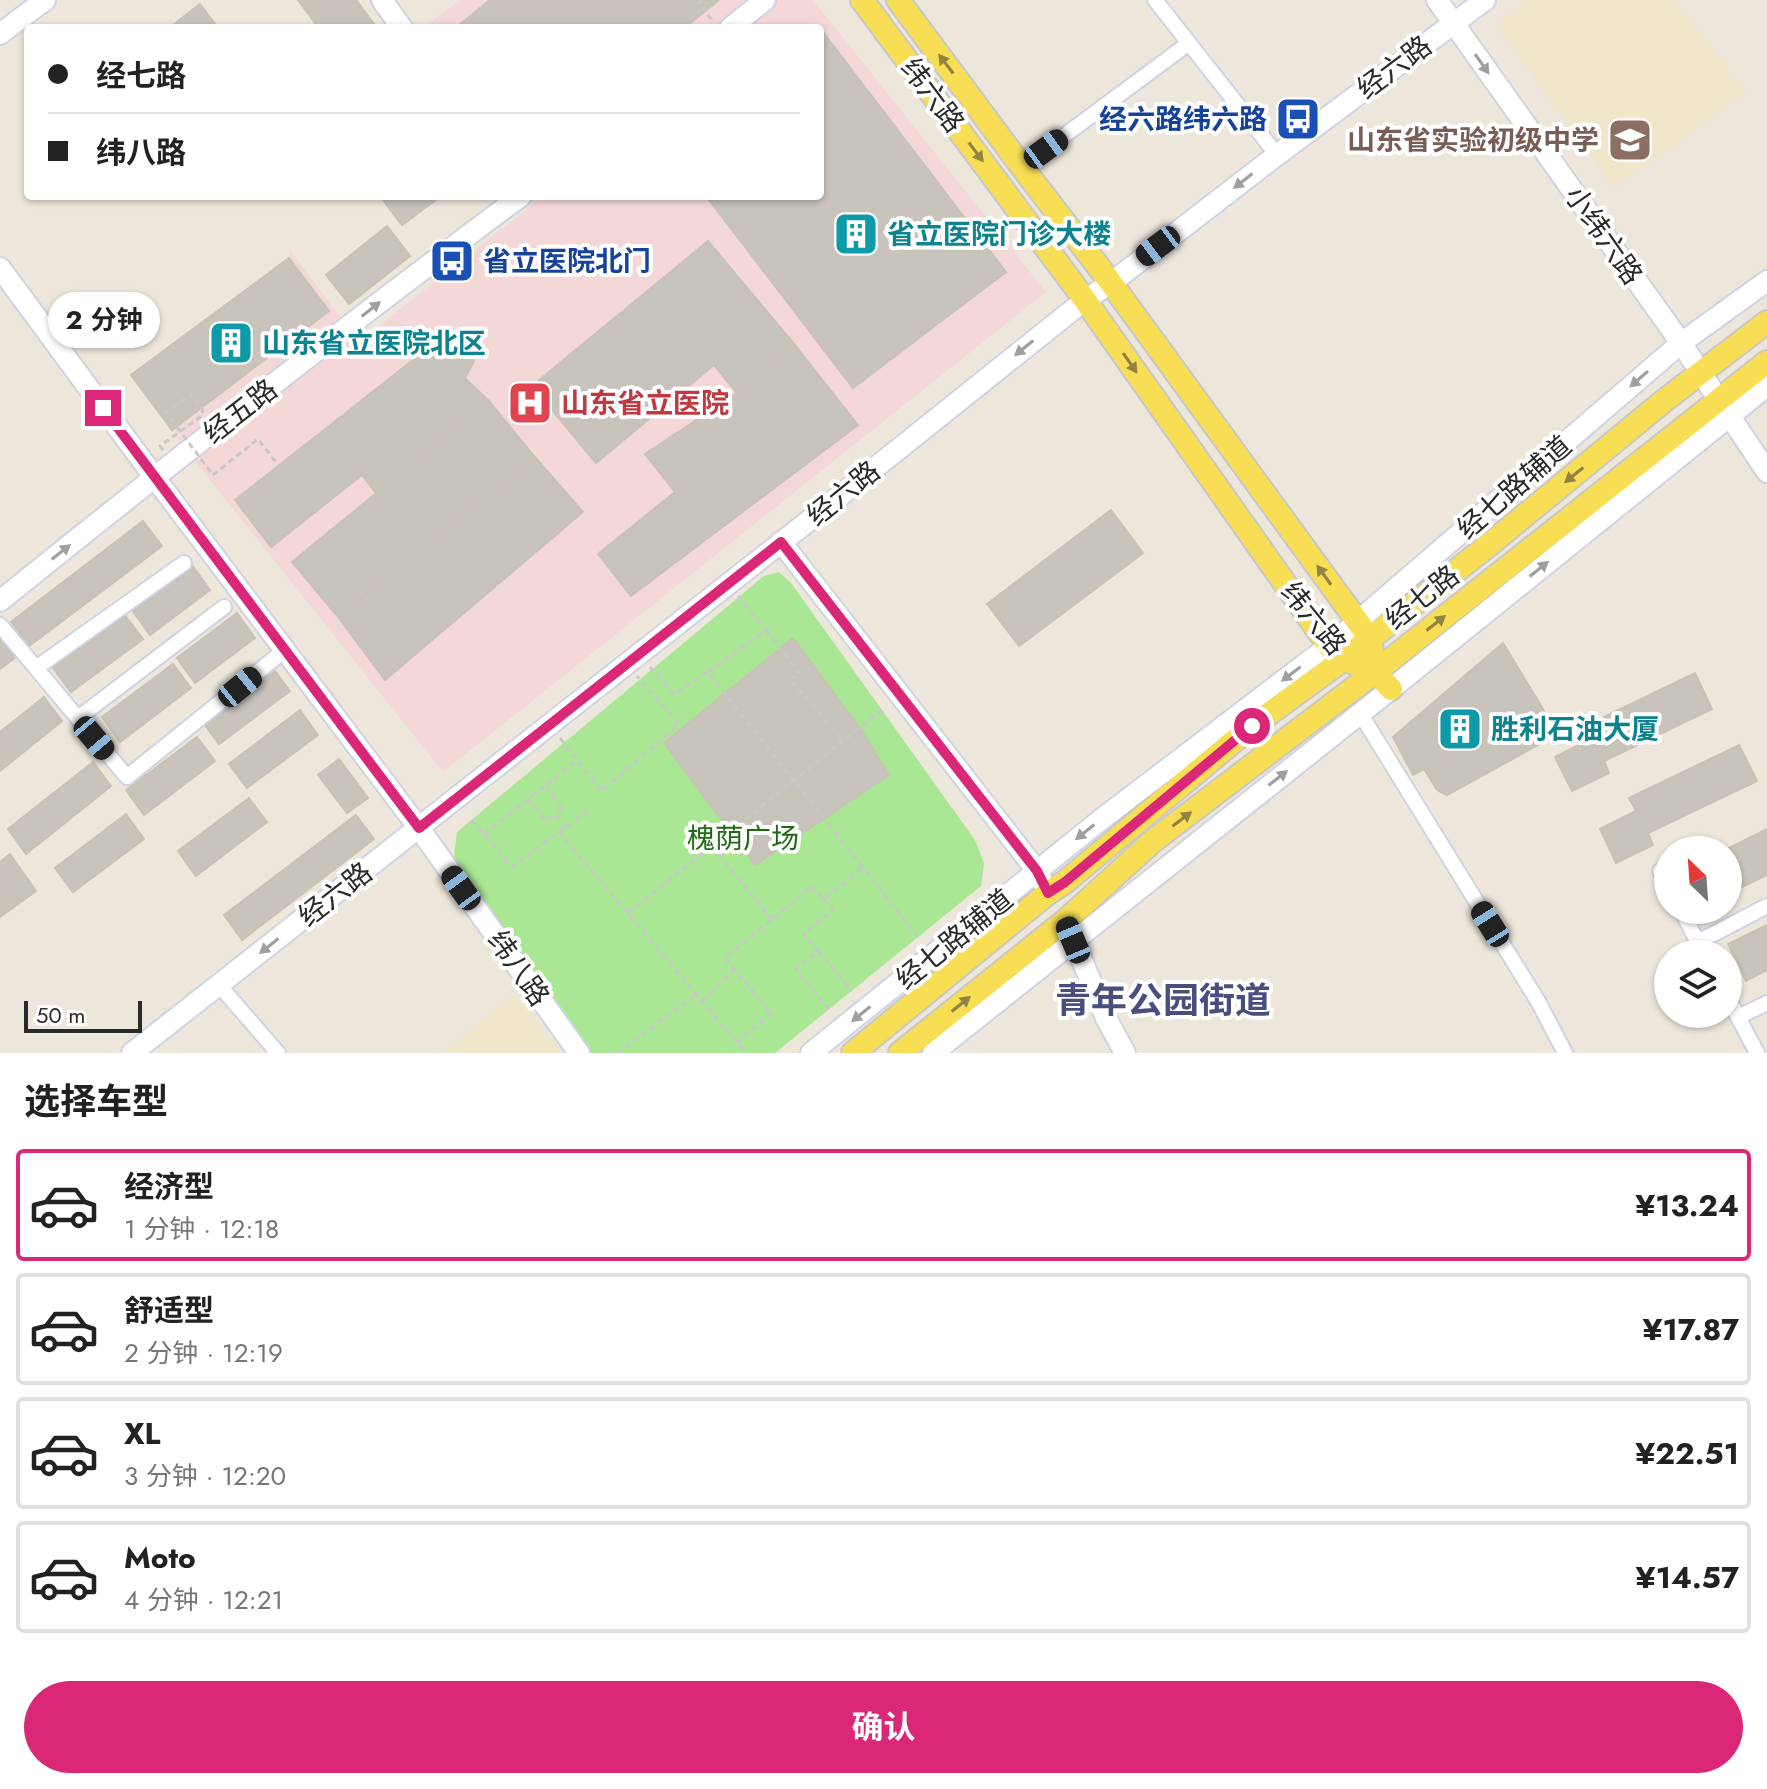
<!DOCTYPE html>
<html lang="zh">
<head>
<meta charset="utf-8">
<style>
	:root { --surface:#fff; --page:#f6f6f6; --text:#222; --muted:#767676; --line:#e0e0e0; --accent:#db2777 }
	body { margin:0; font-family:Jost,"Noto Sans SC",sans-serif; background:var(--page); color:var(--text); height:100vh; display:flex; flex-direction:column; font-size:30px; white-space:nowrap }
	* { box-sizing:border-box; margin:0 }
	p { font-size:26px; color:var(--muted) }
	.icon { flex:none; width:44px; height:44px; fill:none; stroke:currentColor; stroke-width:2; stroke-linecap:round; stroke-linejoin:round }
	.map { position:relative; height:1053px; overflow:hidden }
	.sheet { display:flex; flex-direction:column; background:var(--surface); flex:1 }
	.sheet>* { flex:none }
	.guide { position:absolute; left:24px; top:24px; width:800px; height:176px; border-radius:8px; box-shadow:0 2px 6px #0004; display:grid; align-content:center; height:176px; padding:0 24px; background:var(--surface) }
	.needle { width:52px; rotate:335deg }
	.tools { position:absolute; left:1654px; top:836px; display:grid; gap:16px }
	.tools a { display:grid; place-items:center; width:88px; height:88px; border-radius:50%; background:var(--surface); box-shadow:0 2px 6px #0004; font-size:40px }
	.scale { position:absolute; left:24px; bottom:20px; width:118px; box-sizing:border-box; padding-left:8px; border:4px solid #2a2a2a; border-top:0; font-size:22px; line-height:28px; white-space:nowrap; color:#2a2a2a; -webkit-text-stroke:6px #fff; paint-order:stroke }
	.end { position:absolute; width:36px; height:36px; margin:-18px; border:10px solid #db2777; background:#fff; box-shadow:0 0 0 4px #fff }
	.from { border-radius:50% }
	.bubble { position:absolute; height:56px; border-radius:28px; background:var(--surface); box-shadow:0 2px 6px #0004; font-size:26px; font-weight:700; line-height:56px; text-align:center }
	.car { position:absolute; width:24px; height:48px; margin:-24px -12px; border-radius:10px; box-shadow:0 0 6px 2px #0007; background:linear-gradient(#222 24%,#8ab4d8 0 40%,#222 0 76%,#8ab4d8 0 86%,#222 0) }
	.guide b { display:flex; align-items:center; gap:28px; height:76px; font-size:30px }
	.guide b+b { border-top:2px solid var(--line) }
	.guide i { width:20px; height:20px; background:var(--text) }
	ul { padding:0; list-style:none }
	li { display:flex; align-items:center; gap:24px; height:112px; margin:0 16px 12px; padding:0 8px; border:4px solid var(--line); border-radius:8px }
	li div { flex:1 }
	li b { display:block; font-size:30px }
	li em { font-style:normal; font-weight:700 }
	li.current { border-color:var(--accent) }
	li>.icon { width:72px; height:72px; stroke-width:1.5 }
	h2 { padding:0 24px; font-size:36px; line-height:96px }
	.button { display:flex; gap:16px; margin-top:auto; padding:16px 24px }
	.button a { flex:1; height:92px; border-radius:48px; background:var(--accent); color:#fff; font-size:32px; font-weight:700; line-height:92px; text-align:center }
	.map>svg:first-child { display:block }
	.education { fill:#f0e6c9 }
	.medical { fill:#f4d8d8 }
	.green { fill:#aae794 }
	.building { fill:#c8c3bb; stroke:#c8c3b5; stroke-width:2 }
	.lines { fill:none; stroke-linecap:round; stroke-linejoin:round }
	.street-casing { stroke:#d0d3e4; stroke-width:18 }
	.secondary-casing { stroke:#d0d3e4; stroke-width:24 }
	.primary-casing { stroke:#c8c8c8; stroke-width:26 }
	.path { stroke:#c8c8c8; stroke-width:3; stroke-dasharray:6 4; stroke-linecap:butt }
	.street { stroke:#fff; stroke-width:14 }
	.secondary { stroke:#fff; stroke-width:20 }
	.primary { stroke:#f8de55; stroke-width:22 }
	.path-bridge { stroke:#c8c8c8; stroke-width:3; stroke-dasharray:6 4; stroke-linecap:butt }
	.oneway { fill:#918440 }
	.oneway2 { fill:#9f9f9f }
	.route { stroke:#db2777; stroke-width:10 }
	.labels { text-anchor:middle; stroke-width:8; stroke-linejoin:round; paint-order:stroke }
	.street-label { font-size:28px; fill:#2a2a2a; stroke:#fff }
	.transit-label { font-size:28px; font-weight:bold; fill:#164399; stroke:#fff; text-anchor:end }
	.education-label { font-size:28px; font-weight:bold; fill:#785e54; stroke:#fff; text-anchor:end }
	.culture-label { font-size:28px; font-weight:bold; fill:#0d838f; stroke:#fff; text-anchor:start }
	.health-label { font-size:28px; font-weight:bold; fill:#be3a42; stroke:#fff; text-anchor:start }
	.park-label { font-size:28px; fill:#216b16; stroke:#fff }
	.district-label { font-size:36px; font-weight:bold; fill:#484e7d; stroke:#fff }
</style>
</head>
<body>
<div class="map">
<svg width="1767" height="1053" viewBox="0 0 1767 1053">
	<rect width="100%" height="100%" fill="#ede6db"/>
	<g class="education">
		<path d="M1529,0H1675L1746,93L1614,188L1496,25Z"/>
		<path d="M513,995L561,1053H443Z"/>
	</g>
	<path class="medical" d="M459,0H813L1046,292L443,772L201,469L131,375L289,258L290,250L359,342L543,196H820V28H434L430,23Z"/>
	<path class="green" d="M779,572L791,583L975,840L984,863L981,886L775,1053H591L454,857L457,832L764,576Z"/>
	<g class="building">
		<path d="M298,0H356L377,28H319Z"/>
		<path d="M490,0H719L684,28H455Z"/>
		<path d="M200,4L218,28H169Z"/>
		<path d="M823,32L1006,272L853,388L706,196H820V34Z"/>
		<path d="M380,196H441L402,225Z"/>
		<path d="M387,226L410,256L349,304L326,275Z"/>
		<path d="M708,241L795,345L737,393L714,365L596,463L532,386Z"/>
		<path d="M289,258L329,311L172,430L131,375Z"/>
		<path d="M450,331L474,361L465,378L489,401L376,493L362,475L271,547L235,500Z"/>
		<path d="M795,345L858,425L631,596L598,554L675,492L645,454L737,393L760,371Z"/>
		<path d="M489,401L534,456L338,617L292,562Z"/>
		<path d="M534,456L583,512L385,680L338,617Z"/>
		<path d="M1111,510L1143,553L1019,646L987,604Z"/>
		<path d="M143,521L162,546L29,646L11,622Z"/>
		<path d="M192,565L210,590L150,635L132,610Z"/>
		<path d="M237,613L255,638L195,683L177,658Z"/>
		<path d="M124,614L143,639L71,692L53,668Z"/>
		<path d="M0,636L16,657L0,669Z"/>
		<path d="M793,638L860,728L889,775L755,865L664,743Z"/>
		<path d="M1503,643L1558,734L1447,795L1437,790L1424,769L1413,775L1393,737Z"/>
		<path d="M173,664L191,688L120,742L102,717Z"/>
		<path d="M272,667L290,691L219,744L201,720Z"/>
		<path d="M1695,673L1712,709L1604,761L1609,773L1572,791L1555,757L1591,739L1585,726Z"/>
		<path d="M44,697L62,721L0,771V732Z"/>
		<path d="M1461,702L1490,708L1494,715L1485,742L1456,758L1428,750L1425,742L1436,715Z"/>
		<path d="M300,710L318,735L247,788L229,764Z"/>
		<path d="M197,737L215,761L144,815L126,790Z"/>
		<path d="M1739,745L1757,781L1648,833L1653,845L1616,863L1600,829L1636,811L1629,798Z"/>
		<path d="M339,759L368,798L347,813L318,775Z"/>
		<path d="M93,762L111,786L26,854L8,829Z"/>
		<path d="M249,798L267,822L196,876L178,851Z"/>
		<path d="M126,814L144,839L73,892L55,868Z"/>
		<path d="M356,815L374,839L242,940L224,915Z"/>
		<path d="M1767,829V875L1728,894V850H1725Z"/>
		<path d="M10,854L36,891L0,917V862Z"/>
		<path d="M1767,925V970L1746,981L1728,944Z"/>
	</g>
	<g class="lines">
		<g class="street-casing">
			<g id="street">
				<path d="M1155,0L1277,155"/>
				<path d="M1022,167L1189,43"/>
				<path d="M0,625L127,777L285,650"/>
				<path d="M36,668L184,563"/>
				<path d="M1360,713L1539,1003L1565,1053"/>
				<path d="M78,718L224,607"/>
				<path d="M1660,871L1668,885"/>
				<path d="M1681,910L1704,954"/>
				<path d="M1698,942L1767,906"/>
				<path d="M219,985L278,1053"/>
				<path d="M1728,998L1757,1053"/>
				<path d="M1738,1017L1767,1003"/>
			</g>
		</g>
		<g class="secondary-casing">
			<g id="secondary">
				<path d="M382,0L402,28"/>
				<path d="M1437,0L1681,343L1767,472"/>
				<path d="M730,28L765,0"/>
				<path d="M0,34L45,0"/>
				<path d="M0,268L155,478L419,828L579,1053"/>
				<path d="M781,542L1037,871L1043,883"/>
				<path d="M0,601C171,463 344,327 521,196"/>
				<path d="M1069,929L1106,1018L1125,1053"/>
				<path d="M132,1053L806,523L1085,300L1111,283L1277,155L1485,0"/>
				<path d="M811,1053L1103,818L1329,646L1681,343L1767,281"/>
				<path d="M933,1053L1391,689L1767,386"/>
			</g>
		</g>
		<g class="primary-casing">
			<g id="primary">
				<path d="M862,0L1085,300L1329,646L1344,659L1375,672L1391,689"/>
				<path d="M898,0L1022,167L1111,283L1358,622L1370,639L1372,651"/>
				<path d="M853,1053L1048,893L1065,882L1252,726L1344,659L1490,544L1665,400L1767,322"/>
				<path d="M900,1053L1065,921L1153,841L1375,672L1767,362"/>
			</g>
		</g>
		<g class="path">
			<path d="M702,0L698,3L713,21"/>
			<path d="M163,450L160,446L203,415L202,408L191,394L166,412L177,427"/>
			<path d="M766,630L800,674L790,679L843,741"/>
			<path d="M650,667L674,694L708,672L918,937"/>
			<path d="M708,672L766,630L738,596"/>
			<path d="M560,738L602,791L679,724L637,676"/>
			<path d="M546,786L563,809L555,815"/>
			<path d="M528,799L546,821L555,815L566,827"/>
			<path d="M472,820L512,867L559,832L746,1053"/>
			<path d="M559,832L590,810"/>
			<path d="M484,834L578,760"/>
			<path d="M712,846L772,920"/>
			<path d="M824,899L833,910L803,934L818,951L796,969L829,1009"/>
			<path d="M628,913L882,710"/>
			<path d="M818,951L852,991"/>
			<path d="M702,1001L734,970"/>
			<path d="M737,1043L771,1013L725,958L812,886L824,899L863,868"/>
			<path d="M618,1053L695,995"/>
		</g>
		<use href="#street" class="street"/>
		<use href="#secondary" class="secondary"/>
		<use href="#primary" class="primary"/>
		<path class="path-bridge" d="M177,427L213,475L258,439L279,466"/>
	</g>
	<defs><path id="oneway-solid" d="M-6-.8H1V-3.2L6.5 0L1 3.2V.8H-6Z" transform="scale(2)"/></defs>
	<g class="oneway">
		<use href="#oneway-solid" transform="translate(946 64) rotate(-127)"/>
		<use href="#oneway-solid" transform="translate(976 152) rotate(53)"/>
		<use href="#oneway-solid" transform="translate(1130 363) rotate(55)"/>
		<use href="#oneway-solid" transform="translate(1574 475) rotate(141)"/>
		<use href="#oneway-solid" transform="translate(1324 575) rotate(-126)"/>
		<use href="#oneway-solid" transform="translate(1436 623) rotate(-38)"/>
		<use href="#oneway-solid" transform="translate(1182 819) rotate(-37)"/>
		<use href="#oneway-solid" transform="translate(961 1004) rotate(-39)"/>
	</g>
	<g class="oneway2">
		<use href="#oneway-solid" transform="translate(1482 64) rotate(55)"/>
		<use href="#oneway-solid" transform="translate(1243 181) rotate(142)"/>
		<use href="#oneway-solid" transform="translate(371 309) rotate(-38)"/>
		<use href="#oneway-solid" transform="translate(1024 348) rotate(141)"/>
		<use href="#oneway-solid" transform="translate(1639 379) rotate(139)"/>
		<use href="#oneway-solid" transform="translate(61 552) rotate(-38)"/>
		<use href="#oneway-solid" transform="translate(1539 569) rotate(-39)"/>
		<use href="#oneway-solid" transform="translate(1291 674) rotate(143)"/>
		<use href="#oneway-solid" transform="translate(1278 778) rotate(-38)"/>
		<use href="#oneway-solid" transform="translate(1085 832) rotate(141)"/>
		<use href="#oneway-solid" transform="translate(269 946) rotate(142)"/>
		<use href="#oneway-solid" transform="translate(861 1014) rotate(141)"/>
	</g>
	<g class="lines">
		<path class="route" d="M103,408L419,828L781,542L1037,871L1048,893L1065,882L1252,726"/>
	</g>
	<defs>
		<g id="bus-square" transform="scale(2.3)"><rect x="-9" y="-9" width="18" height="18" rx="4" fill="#1a4fb4" stroke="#fff"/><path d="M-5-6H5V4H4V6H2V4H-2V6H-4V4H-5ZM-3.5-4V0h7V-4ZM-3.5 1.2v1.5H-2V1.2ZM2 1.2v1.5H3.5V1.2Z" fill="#fff"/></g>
		<g id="school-square" transform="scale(2.3)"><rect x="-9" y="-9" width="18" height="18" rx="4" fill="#8d6e63" stroke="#fff"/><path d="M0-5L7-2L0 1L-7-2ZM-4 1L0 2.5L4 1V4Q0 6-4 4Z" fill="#fff"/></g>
		<g id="building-square" transform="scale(2.3)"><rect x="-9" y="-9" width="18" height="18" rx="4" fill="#0f9aa8" stroke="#fff"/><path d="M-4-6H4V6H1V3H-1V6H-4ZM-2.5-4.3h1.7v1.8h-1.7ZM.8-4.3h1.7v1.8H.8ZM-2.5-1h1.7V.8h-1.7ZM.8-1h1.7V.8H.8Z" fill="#fff"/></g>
		<g id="hospital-square" transform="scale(2.3)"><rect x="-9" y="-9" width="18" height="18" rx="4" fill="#e0444e" stroke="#fff"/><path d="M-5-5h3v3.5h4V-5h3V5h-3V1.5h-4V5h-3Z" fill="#fff"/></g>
	</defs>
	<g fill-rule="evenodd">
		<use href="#bus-square" x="1298" y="119"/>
		<use href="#school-square" x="1630" y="140"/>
		<use href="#building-square" x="856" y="234"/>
		<use href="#bus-square" x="452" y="261"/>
		<use href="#building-square" x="231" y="343"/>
		<use href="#hospital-square" x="530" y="403"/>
		<use href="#building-square" x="1460" y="729"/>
	</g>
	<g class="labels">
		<g class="street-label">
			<text transform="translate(1394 67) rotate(-37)" y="10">经六路</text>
			<text transform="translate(933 95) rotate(53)" y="10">纬六路</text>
			<text transform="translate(1604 235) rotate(55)" y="10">小纬六路</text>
			<text transform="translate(240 411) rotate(-38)" y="10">经五路</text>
			<text transform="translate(1514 487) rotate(-41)" y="10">经七路辅道</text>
			<text transform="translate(843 493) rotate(-39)" y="10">经六路</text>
			<text transform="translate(1422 597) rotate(-38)" y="10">经七路</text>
			<text transform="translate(1314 618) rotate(51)" y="10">纬六路</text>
			<text transform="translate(335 894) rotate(-38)" y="10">经六路</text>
			<text transform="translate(954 939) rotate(-39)" y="10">经七路辅道</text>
			<text transform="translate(519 968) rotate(55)" y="10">纬八路</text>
		</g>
		<g class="transit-label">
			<text x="1267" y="129">经六路纬六路</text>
			<text x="483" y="271" text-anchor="start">省立医院北门</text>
		</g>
		<g class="education-label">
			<text x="1599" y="150">山东省实验初级中学</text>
		</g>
		<g class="culture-label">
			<text x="887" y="244">省立医院门诊大楼</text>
			<text x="262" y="353">山东省立医院北区</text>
			<text x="1491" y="739">胜利石油大厦</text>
		</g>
		<g class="health-label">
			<text x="561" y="413">山东省立医院</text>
		</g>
		<g class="park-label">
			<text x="743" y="848">槐荫广场</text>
		</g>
		<g class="district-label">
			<text x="1163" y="1013">青年公园街道</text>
		</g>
	</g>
</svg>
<div class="tools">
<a><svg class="needle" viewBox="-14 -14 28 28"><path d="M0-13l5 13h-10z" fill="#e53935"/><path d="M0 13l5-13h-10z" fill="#767676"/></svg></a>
<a><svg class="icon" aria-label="layers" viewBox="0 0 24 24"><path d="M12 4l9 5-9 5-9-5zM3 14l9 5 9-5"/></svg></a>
</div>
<div class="scale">50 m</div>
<i class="end from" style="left:1252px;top:726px"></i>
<i class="end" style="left:103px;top:408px"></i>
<div class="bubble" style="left:48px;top:292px;width:112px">2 分钟</div>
<i class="car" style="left:1046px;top:149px;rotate:54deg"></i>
<i class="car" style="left:1158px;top:246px;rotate:233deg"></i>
<i class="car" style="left:240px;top:687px;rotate:51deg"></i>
<i class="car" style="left:94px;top:738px;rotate:140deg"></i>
<i class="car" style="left:461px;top:888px;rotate:324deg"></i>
<i class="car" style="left:1490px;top:924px;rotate:328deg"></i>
<i class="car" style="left:1073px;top:940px;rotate:337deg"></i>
<div class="guide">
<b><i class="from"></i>经七路</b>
<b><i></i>纬八路</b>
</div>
</div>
<section class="sheet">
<h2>选择车型</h2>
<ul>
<li class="current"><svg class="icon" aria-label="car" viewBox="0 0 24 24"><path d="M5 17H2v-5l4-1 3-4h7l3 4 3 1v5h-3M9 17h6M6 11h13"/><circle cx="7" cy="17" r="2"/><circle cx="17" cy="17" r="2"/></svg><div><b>经济型</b><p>1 分钟 · 12:18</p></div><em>¥13.24</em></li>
<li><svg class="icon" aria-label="car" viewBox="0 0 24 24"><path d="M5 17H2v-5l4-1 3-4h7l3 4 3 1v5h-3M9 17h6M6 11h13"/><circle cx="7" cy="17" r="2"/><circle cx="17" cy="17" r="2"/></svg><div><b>舒适型</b><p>2 分钟 · 12:19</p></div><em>¥17.87</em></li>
<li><svg class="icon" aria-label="car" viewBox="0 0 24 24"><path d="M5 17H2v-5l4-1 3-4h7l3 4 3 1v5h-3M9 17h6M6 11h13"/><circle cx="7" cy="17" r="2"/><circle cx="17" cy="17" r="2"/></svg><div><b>XL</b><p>3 分钟 · 12:20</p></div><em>¥22.51</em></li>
<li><svg class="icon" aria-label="car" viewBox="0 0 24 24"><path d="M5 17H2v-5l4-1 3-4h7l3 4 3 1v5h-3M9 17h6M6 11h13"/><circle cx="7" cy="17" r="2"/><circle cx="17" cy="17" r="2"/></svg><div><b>Moto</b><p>4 分钟 · 12:21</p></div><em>¥14.57</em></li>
</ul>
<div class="button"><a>确认</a></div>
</section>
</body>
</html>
